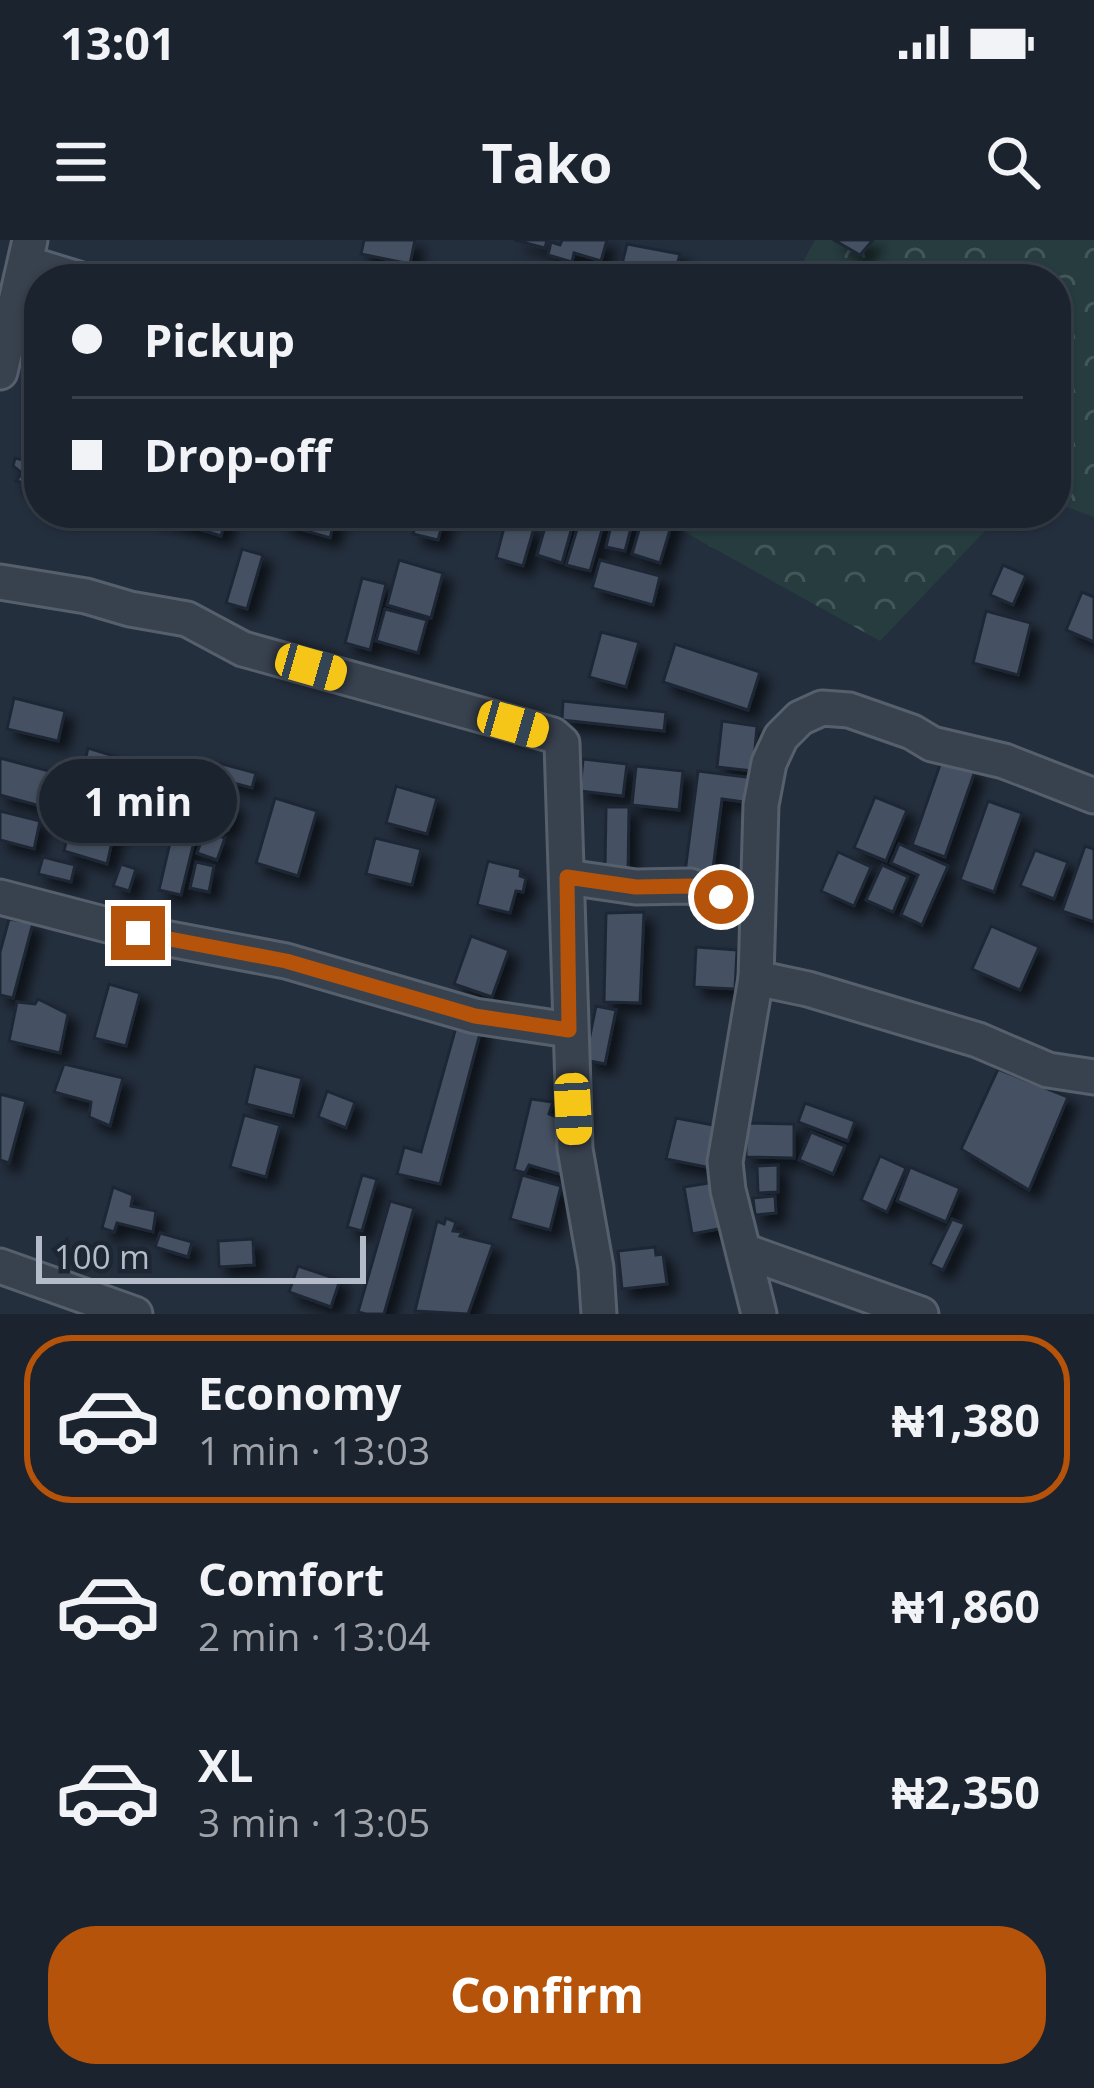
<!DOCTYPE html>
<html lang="en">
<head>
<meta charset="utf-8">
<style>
	:root { --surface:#1b232e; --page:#242b36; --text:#f1f3f6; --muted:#a0a4aa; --line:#39404a; --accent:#b45309 }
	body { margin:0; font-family:"Open Sans",sans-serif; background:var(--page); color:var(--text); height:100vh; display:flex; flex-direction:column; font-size:45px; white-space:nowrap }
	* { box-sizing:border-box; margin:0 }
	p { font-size:39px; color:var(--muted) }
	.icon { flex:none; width:66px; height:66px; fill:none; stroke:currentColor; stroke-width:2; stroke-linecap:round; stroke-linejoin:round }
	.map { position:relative; height:1074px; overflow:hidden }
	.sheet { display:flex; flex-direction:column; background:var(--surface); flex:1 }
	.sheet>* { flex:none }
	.top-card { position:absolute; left:24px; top:24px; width:1047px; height:264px; border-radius:48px; box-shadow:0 3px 9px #0004,0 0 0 3px var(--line); display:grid; align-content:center; height:264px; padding:0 48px; background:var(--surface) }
	.scale { position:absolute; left:36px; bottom:30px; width:330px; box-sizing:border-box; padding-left:12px; border:6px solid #b4bcc9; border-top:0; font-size:33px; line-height:42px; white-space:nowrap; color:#b4bcc9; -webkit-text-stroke:9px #1d2633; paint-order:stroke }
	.end { position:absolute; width:54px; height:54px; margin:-27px; border:15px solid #b45309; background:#fff; box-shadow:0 0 0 6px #fff }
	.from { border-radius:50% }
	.bubble { position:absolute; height:84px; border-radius:42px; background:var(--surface); box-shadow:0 3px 9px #0004,0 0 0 3px var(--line); font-size:39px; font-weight:700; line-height:84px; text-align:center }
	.car { position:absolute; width:36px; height:72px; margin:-36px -18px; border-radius:15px; box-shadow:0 0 9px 3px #0007; background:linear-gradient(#f5c518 24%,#345 0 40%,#f5c518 0 76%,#345 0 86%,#f5c518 0) }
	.top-card b { display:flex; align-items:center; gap:42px; height:114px; font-size:45px }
	.top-card b+b { border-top:3px solid var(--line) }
	.top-card i { width:30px; height:30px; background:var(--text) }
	ul { padding:21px 0 0; list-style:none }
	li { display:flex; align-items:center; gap:36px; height:168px; margin:0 24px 18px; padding:0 24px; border:6px solid transparent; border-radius:48px }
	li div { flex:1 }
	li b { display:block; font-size:45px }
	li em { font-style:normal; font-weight:700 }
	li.on { border-color:var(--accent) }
	li>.icon { width:108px; height:108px; stroke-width:1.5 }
	.primary-button { display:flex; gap:24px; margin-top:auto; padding:24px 48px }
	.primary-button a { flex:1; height:138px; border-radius:48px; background:var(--accent); color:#fff; font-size:48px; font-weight:700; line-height:138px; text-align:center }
	.status { display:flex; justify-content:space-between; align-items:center; height:84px; padding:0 60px; background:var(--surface); direction:ltr }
	.status svg { height:33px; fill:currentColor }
	header { display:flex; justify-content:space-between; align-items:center; height:156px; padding:0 48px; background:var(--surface); font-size:54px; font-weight:700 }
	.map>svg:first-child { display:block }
	.forest { fill:url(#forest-crowns) }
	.building { fill:#455162; stroke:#1f2835; stroke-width:3; filter:url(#shadow) }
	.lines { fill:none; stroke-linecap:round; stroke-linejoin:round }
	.minor-casing { stroke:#565f6c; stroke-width:39 }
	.minor { stroke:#38414e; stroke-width:33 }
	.route { stroke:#b45309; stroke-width:15 }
</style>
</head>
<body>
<div class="status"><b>13:01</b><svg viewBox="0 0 49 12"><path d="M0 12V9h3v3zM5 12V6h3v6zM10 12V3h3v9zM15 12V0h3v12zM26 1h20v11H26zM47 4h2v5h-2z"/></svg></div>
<header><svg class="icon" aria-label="menu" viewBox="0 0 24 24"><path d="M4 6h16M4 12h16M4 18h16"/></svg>Tako<svg class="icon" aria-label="search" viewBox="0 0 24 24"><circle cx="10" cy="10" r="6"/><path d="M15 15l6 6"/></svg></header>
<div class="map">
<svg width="1094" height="1074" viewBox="0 0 1094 1074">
	<defs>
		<pattern id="forest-crowns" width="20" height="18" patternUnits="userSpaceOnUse" patternTransform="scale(3)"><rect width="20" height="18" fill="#263c3f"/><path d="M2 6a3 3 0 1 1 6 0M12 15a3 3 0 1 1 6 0" fill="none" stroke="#435659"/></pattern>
		<filter id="shadow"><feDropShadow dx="9" dy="9" stdDeviation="6" flood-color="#0009"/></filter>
	</defs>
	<rect width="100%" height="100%" fill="#242f3e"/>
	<g class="forest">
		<path d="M815,0H1094V277L1056,263V39H794Z"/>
		<path d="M688,273H1002L880,401L681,290Z"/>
	</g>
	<g class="building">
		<path d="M364,0H415L410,24L361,14Z"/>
		<path d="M514,0H547L545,8Z"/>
		<path d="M562,0H607L601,21L574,13L572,22L548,15L551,2L560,5Z"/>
		<path d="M834,0H873L860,15Z"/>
		<path d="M627,4L680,14L674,37L622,24Z"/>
		<path d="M25,208L39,211V246L16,241L22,233L13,226L15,218L23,220Z"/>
		<path d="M148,273H228L221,296Z"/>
		<path d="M285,273L336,276L330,298L282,284Z"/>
		<path d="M419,273L445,275L438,300L413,294Z"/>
		<path d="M549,273H576L562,323L537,315Z"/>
		<path d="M582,273H607L590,331L566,325Z"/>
		<path d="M614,273H635L625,311L606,307Z"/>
		<path d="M644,273H675L660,323L632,314Z"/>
		<path d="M506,280L534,288L523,326L496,318Z"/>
		<path d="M242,309L263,315L247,369L226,363Z"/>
		<path d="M399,320L443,333L431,378L387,365Z"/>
		<path d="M600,320L660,336L653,365L592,348Z"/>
		<path d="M1003,325L1026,335L1013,365L990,355Z"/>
		<path d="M362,338L386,344L370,410L345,403Z"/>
		<path d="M1082,352L1094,357V402L1066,390Z"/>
		<path d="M385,369L427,380L418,413L376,401Z"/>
		<path d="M986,371L1031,383L1018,435L973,423Z"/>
		<path d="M601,392L639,402L626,447L589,437Z"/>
		<path d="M675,404L760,432L748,470L663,442Z"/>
		<path d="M14,458L65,471L58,501L7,489Z"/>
		<path d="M563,461L666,472L664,491L562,480Z"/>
		<path d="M722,481L757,486L753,531L717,527Z"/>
		<path d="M88,508L130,521L107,624L64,611Z"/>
		<path d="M0,518L49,531L40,566L0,555Z"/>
		<path d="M200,518L256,533L252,548L196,533Z"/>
		<path d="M583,519L627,524L623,556L580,551Z"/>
		<path d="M942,519L975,531L945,617L912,605Z"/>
		<path d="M636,526L683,531L679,570L632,565Z"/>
		<path d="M698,531L754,538L751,563L722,559L711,644L684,640Z"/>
		<path d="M184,543L207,548L181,655L159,650Z"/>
		<path d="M396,546L437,558L427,594L386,583Z"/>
		<path d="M212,557L235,564L228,590L204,582Z"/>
		<path d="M875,557L907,570L886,621L854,608Z"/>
		<path d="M275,558L317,571L298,636L256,623Z"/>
		<path d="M988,561L1022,573L994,652L960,640Z"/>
		<path d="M606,567H629L628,631L605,630Z"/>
		<path d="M0,571L40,581L34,609L0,600Z"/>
		<path d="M205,591L225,598L217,620L197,613Z"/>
		<path d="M375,598L421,609L412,645L366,634Z"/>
		<path d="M899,604L948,626L922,685L901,675L918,635L891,623Z"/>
		<path d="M1085,606L1094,609V682L1062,671Z"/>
		<path d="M1035,610L1068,622L1054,659L1020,646Z"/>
		<path d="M838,612L871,627L854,666L821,651Z"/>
		<path d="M43,617L75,625L71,642L38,634Z"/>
		<path d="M488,621L521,629L520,636L526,638L523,652L516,651L510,673L477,665Z"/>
		<path d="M196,622L214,626L209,652L190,648Z"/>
		<path d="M121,624L136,629L129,651L113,646Z"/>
		<path d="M882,625L908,637L893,672L866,660Z"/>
		<path d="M644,672L640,763L604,762L606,673Z"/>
		<path d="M9,679L33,683L13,758L0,755V712Z"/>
		<path d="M991,686L1039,707L1020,750L972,729Z"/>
		<path d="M471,696L509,710L492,757L454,744Z"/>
		<path d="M696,707L737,710L735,749L694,747Z"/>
		<path d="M109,744L140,753L126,806L94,798Z"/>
		<path d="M38,759L68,774L60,813L9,801L17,762L35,764Z"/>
		<path d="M596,766L616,770L605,824L585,820Z"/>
		<path d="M458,780L482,786L440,944L397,934L404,907L421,912Z"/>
		<path d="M64,824L123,838L110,886L89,877L91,862L54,852Z"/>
		<path d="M255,826L302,838L293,876L246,864Z"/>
		<path d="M998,829L1068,857L1029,950L961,909Z"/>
		<path d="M327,851L355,862L346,888L318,877Z"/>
		<path d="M0,854L26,861L9,923L0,920Z"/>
		<path d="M531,859L553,862L549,874L568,882L566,936L529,925L525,933L514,930Z"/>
		<path d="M805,863L855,881L848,901L798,882Z"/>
		<path d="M244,875L280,885L266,937L230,927Z"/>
		<path d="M676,878L713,885L711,928L666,919Z"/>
		<path d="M746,883L794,884V918L746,917Z"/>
		<path d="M811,892L845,906L833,934L799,920Z"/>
		<path d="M880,916L906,928L887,972L861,960Z"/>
		<path d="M778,925V952L758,953L757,926Z"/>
		<path d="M910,927L960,948L946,982L897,961Z"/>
		<path d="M362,935L377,939L362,991L347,987Z"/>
		<path d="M522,935L561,946L550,990L510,979Z"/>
		<path d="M721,941L729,987L692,994L684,947Z"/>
		<path d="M113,947L133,955L131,966L156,971L153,992L117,983L114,992L102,988Z"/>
		<path d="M775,956L776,973L755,975L753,958Z"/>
		<path d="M390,961L414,968L384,1074H366L358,1072Z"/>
		<path d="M446,978L456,982L453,991L462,992L460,996L493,1004L468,1074L415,1071L437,981L444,984Z"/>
		<path d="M952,979L965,984L943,1030L930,1024Z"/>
		<path d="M160,993L192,1002L188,1017L155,1007Z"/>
		<path d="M253,999L254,1025L219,1027L218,1001Z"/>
		<path d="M655,1007L656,1015L663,1014L667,1044L622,1049L618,1011Z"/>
		<path d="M298,1026L340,1040L331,1067L289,1052Z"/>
	</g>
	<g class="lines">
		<g class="minor-casing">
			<g id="minor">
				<path d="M26,23L78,39"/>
				<path d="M0,132L30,0"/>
				<path d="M0,342L86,356L130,369L187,379L243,409L553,495L562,503L575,909L596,1028L599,1074"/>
				<path d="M567,637L636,647L690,646L721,657"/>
				<path d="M0,657L138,693L286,721L475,776L569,790"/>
				<path d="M756,738L808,749L978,800L1048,830L1094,837"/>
				<path d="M747,1012L921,1074"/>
				<path d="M0,1026L135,1074"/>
				<path d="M759,1074L728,950L725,922L756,738L761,565L769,523L781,497L800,478L822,468L849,470L912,492L932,504L1004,521L1094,556"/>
			</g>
		</g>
		<use href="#minor" class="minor"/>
	</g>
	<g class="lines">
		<path class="route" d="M138,693L286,721L475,776L569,790L567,637L636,647L690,646L721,657"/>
	</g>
</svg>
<div class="scale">100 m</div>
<i class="end from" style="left:721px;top:657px"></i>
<i class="end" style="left:138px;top:693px"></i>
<div class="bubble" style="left:39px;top:519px;width:198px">1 min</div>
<i class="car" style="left:311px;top:427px;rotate:106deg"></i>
<i class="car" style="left:513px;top:484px;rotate:106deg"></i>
<i class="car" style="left:573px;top:869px;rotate:177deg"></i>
<div class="top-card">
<b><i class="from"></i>Pickup</b>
<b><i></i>Drop-off</b>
</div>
</div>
<section class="sheet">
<ul>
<li class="on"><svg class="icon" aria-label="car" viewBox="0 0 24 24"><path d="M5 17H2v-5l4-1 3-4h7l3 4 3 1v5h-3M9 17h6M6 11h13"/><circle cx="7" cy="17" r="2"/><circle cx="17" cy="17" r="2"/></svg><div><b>Economy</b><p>1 min · 13:03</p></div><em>₦1,380</em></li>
<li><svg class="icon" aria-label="car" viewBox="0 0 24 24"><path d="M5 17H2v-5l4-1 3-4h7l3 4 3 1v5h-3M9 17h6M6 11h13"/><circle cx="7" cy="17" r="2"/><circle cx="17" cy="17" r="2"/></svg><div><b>Comfort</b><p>2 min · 13:04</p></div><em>₦1,860</em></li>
<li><svg class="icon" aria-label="car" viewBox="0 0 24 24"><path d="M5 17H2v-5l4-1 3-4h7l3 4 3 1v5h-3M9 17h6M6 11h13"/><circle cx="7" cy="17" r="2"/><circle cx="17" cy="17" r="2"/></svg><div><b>XL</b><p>3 min · 13:05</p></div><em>₦2,350</em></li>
</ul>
<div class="primary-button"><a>Confirm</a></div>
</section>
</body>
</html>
